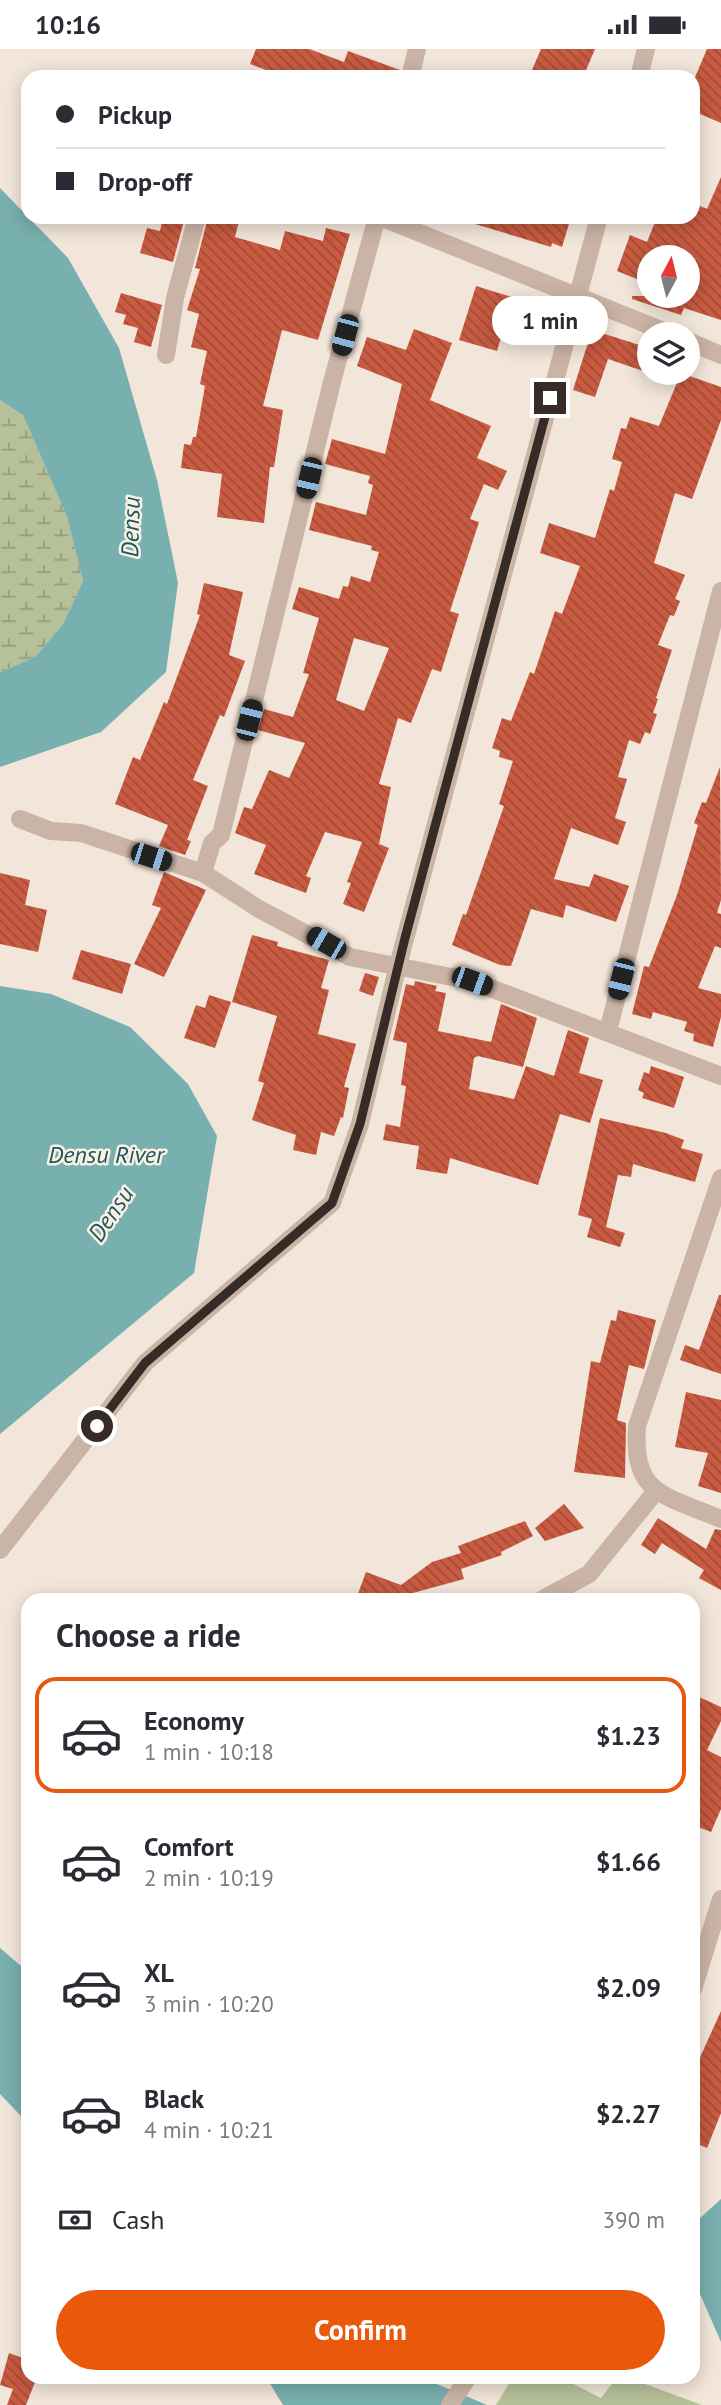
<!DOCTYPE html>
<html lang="en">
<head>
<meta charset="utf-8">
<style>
	:root { --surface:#fff; --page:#f2f2f3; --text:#2b2b33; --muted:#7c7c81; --line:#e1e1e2; --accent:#ea580c }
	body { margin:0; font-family:"PT Sans",sans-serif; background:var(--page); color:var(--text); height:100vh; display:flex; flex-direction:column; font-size:26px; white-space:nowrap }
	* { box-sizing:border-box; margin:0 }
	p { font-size:23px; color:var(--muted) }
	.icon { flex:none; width:38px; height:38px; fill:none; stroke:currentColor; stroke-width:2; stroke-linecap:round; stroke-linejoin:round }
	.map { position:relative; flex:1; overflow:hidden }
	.sheet { position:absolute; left:21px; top:1544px; width:679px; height:791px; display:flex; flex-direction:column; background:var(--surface); border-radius:21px; box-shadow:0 4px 18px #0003 }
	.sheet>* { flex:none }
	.guide { position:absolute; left:21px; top:21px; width:679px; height:154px; border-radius:21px; box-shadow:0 4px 18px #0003; display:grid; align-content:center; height:154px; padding:0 35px; background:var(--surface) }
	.needle { width:46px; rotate:7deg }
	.tools { position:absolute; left:637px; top:196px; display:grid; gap:14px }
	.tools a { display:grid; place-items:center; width:63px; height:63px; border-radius:50%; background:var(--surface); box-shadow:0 4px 18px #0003; font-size:35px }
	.end { position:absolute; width:32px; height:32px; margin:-16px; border:9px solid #362b27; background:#fff; box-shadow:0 0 0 4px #fff }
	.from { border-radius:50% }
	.bubble { position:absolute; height:49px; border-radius:24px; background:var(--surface); box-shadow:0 4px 18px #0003; font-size:23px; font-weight:700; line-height:49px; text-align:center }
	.car { position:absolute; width:21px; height:42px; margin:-21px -10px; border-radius:9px; box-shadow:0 0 5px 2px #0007; background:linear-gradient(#222 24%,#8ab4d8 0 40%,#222 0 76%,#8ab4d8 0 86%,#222 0) }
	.guide b { display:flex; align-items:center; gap:24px; height:66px; font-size:26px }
	.guide b+b { border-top:2px solid var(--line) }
	.guide i { width:18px; height:18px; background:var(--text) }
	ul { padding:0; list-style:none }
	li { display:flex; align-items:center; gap:21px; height:116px; margin:0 14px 10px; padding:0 21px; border:4px solid transparent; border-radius:21px }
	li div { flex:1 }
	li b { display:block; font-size:26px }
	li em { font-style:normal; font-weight:700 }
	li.selected { border-color:var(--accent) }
	li>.icon { width:63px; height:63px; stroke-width:1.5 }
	h2 { padding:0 35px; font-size:32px; line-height:84px }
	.pay { display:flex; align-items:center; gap:18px; height:77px; padding:0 35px; font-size:26px }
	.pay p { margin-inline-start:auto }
	.primary-button { display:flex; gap:14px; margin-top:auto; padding:14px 35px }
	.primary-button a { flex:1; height:80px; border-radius:42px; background:var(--accent); color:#fff; font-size:28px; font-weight:700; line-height:80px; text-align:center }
	.status { display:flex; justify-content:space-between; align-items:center; height:49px; padding:0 35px; background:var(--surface); direction:ltr }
	.status svg { height:19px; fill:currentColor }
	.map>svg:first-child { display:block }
	.green { fill:#b6c199 }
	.wetland { fill:url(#wetland-marsh) }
	.water { fill:#78b0af }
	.building { fill:url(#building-back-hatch); fill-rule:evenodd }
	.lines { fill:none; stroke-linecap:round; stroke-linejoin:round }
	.street { stroke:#cab4a5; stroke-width:18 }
	.route { stroke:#362b27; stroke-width:9 }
	.labels { text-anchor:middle; stroke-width:5; stroke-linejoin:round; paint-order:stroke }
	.water-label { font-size:24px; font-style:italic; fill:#1b5758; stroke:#faf0e6 }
</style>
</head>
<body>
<div class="status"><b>10:16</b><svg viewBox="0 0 49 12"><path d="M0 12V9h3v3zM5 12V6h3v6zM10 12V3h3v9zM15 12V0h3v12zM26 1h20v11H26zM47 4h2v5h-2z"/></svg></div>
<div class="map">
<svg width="721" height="2356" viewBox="0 0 721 2356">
	<defs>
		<pattern id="wetland-marsh" width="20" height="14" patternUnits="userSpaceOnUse" patternTransform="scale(1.75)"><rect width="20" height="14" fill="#b6c199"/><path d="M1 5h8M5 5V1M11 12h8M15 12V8" fill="none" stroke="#959d7d"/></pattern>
		<pattern id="building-back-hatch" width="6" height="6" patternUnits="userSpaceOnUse" patternTransform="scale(1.75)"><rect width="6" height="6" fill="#c85b41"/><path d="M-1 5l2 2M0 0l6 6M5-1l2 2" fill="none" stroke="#a34b36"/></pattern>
	</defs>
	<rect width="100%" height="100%" fill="#f2e5da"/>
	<path class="green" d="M513,2328H560L601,2349L617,2328H626L702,2356H496Z"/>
	<path class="wetland" d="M0,351L23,366L67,468L83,532L63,575L35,608L0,623Z"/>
	<g class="water">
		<path d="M0,139L68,209L119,299L157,431L178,534L166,623L101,683L0,718V623L35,608L63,575L83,532L67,468L23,366L0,351Z"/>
		<path d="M0,937L51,945L130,978L188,1035L217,1087L194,1224L0,1385Z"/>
		<path d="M0,1899L28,1923V2069L21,2067L0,2045Z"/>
		<path d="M721,2150V2293L693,2229L699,2170Z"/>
		<path d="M266,2328H420L487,2356H283Z"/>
	</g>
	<g class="building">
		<path d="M256,0H309L344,13L348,2L400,21L399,28H285L250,15Z"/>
		<path d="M541,0H595L583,28H529Z"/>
		<path d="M707,0H721V74L693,62V33Z"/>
		<path d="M721,128V271L684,259L681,266L632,250V247H688V208H649V235L617,222L630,186L647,193L657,168H693V154L707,160Z"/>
		<path d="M163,168H185L173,213L140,204L147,179L160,182Z"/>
		<path d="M208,168H240L235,188L280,201L285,182L323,192L326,179L350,185L318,291L282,281L263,357L283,361L274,418H270L264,474L217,468L222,425L181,419L184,395L191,396L193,388H196L205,337L200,335L207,302L191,298L199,265L187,261L200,220L195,219Z"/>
		<path d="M466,168H571L562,198L552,194L551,198L465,172Z"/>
		<path d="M476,237L534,255L527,278L506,272L497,302L459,291Z"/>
		<path d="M121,244L162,256L151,298L134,293L138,279L123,275L126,266L115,263Z"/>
		<path d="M414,280L452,294L430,351L491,377L477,409L507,422L498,441L484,435L470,470L479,473L450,562L459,565L441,623L432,620L411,674L398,669L379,735L391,738L379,795L389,799L364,863L343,855L351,834L347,833L362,793L325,783L306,827L311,829L306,844L254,825L266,796L235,784L244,758L252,760L269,721L289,729L305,694L258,681L264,660L293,668L309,625L303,624L319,569L292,560L299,538L339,550L343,537L348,538L351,527L370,533L379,503L371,501L372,497L309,481L316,453L366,466L373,436L368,434L370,427L325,415L332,390L385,405L402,335L357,317L367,288L406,301ZM354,589L389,599L364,662L336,651Z"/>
		<path d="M592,281L649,299V324L608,310L595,348L573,341Z"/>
		<path d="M681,324L721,338V371L692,450L675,444L654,514L685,526L675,550L680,552L674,567L670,566L658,596L672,601L656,649L658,650L653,664L657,665L650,685L645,683L640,695L629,691L618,728L627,730L615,769L626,773L618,796L571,779L554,830L589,838L594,825L629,837L616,873L566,856L563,869L531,860L511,917L500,916L452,896L463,865L466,866L504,757L499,755L513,712L499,708L500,702L492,699L502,669L511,672L530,623L534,625L555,562L562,565L580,517L540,504L549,474L595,489L610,440L614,442L622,413L612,410L621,379L626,380L630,368L659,377Z"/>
		<path d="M204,534L243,543L229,606L245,612L224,668L220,666L193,731L208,737L187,791L191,792L185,806L159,797L168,776L115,755L133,708L140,711L164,653L167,655L200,566L197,565Z"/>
		<path d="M720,718L721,851L717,864L721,865V899L715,897L698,939L721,945V968L713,998L693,992L694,985L684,982L687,973L653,963L651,970L632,965L644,917L649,918L677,846L698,776L694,774L702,753L706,754Z"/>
		<path d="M164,823L206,841L164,928L134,915L161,859L152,856Z"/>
		<path d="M0,824L30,831L25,856L47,861L38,903L0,895Z"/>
		<path d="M252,886L278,893L277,897L329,911L321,939L329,941L318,985L356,995L344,1038L349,1039L343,1069L341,1068L334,1087L321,1083L316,1106L293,1101L296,1086L252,1071L264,1034L258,1032L277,967L232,953Z"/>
		<path d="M81,901L131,915L122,945L72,930Z"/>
		<path d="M365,924L379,928L373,947L359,942Z"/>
		<path d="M415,932L437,937L435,942L446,944L438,982L491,993L501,955L537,969L523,1018L478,1007L474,1009L469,1040L514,1050L526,1017L554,1027L568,981L589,989L579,1024L603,1031L590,1074L560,1065L538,1136L450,1109L447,1125L416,1120L419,1097L383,1091L386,1075L400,1078L406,1037L401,1036L407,994L393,991L406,935L414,937Z"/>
		<path d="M209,946L231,953L215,999L184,989L196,956L205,959Z"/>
		<path d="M651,1017L684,1028L674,1059L642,1049L644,1044L638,1041L644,1023L649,1025Z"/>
		<path d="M600,1069L666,1084L684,1091L681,1099L703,1105L695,1133L633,1115L631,1128L618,1126L606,1178L625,1184L620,1198L587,1188L592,1170L578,1166Z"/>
		<path d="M719,1246H721V1325L680,1311L685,1296L699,1301Z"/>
		<path d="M618,1261L656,1271L644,1320L629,1316L617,1371L626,1374L625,1429L574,1423L591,1312L600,1314L611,1271L616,1272Z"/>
		<path d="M686,1343L721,1351V1444L698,1437L708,1404L675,1398Z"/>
		<path d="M564,1455L584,1479L545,1492L535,1479Z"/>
		<path d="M658,1469L706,1500L715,1480L721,1481V1541L699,1529L704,1521L662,1494L655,1505L641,1496Z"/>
		<path d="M525,1472L533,1487L501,1503L502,1506L461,1520L464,1530L391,1550H356L366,1523L401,1536L432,1513L461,1504L458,1497Z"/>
		<path d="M699,1648L721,1658V1672L707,1701L721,1708V1760L711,1783L693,1776V1661Z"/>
		<path d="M721,1962V2064L707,2099L693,2093V2032L700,2016L697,2015Z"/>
		<path d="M9,2304L28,2311V2328H37L26,2356H7L13,2340L0,2336Z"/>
	</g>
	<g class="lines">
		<g class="street">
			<path d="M410,28L417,0"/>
			<path d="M639,28L646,0"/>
			<path d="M380,168L671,285"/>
			<path d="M688,292L721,306"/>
			<path d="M166,306L175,249L197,168"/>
			<path d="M20,770L51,782L81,784L203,824L259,860L350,908L472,932L721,1027"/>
			<path d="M203,824L212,794L221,786L332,333L377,168"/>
			<path d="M608,982L721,542"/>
			<path d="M721,1129L637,1377C632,1447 665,1446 721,1470"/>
			<path d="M0,1501L145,1314L332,1154L360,1075L398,916L599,168"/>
			<path d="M543,1550L589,1525L656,1442"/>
			<path d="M693,1940L721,1850"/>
			<path d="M450,2356L468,2328"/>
		</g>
	</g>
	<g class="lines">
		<path class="route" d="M97,1377L145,1314L332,1154L360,1075L405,889L550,349"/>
	</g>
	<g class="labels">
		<g class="water-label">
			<text transform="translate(131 478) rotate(-88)" y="8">Densu</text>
			<text x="106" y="1114">Densu River</text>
			<text transform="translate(111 1165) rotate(-56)" y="8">Densu</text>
		</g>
	</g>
</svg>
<div class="tools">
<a><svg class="needle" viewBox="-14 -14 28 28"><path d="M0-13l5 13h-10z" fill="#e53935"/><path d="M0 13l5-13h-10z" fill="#7c7c81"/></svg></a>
<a><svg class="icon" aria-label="layers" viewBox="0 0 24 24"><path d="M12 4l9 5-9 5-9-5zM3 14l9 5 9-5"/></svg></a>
</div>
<i class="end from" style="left:97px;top:1377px"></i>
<i class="end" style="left:550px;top:349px"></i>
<div class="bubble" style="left:492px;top:247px;width:116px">1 min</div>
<i class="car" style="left:345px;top:286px;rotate:195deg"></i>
<i class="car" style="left:309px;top:429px;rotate:193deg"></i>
<i class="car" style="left:249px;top:671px;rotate:14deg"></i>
<i class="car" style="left:151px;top:808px;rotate:108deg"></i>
<i class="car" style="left:326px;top:894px;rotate:300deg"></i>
<i class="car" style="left:621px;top:930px;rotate:194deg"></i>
<i class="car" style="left:472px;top:932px;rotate:110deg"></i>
<div class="guide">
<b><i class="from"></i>Pickup</b>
<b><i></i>Drop-off</b>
</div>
<section class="sheet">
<h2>Choose a ride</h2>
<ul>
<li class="selected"><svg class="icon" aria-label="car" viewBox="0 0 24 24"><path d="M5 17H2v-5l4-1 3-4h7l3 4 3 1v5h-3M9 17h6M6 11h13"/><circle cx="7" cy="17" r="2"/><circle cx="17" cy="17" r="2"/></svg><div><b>Economy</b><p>1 min · 10:18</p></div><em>$1.23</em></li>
<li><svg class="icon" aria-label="car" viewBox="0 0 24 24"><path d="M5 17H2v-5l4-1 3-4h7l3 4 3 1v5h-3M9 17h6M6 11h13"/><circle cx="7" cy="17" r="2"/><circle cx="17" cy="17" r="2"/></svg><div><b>Comfort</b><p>2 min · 10:19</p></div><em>$1.66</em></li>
<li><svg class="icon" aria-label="car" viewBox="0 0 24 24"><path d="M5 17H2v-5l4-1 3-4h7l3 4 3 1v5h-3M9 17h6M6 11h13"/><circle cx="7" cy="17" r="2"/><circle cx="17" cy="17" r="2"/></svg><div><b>XL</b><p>3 min · 10:20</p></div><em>$2.09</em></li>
<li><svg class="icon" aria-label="car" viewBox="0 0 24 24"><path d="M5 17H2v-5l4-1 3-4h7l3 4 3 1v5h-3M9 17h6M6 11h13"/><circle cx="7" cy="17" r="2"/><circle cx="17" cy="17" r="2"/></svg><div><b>Black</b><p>4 min · 10:21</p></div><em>$2.27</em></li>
</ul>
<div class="pay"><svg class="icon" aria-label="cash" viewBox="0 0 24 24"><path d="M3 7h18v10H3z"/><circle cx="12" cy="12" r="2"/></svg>Cash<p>390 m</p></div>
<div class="primary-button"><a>Confirm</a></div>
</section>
</div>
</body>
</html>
